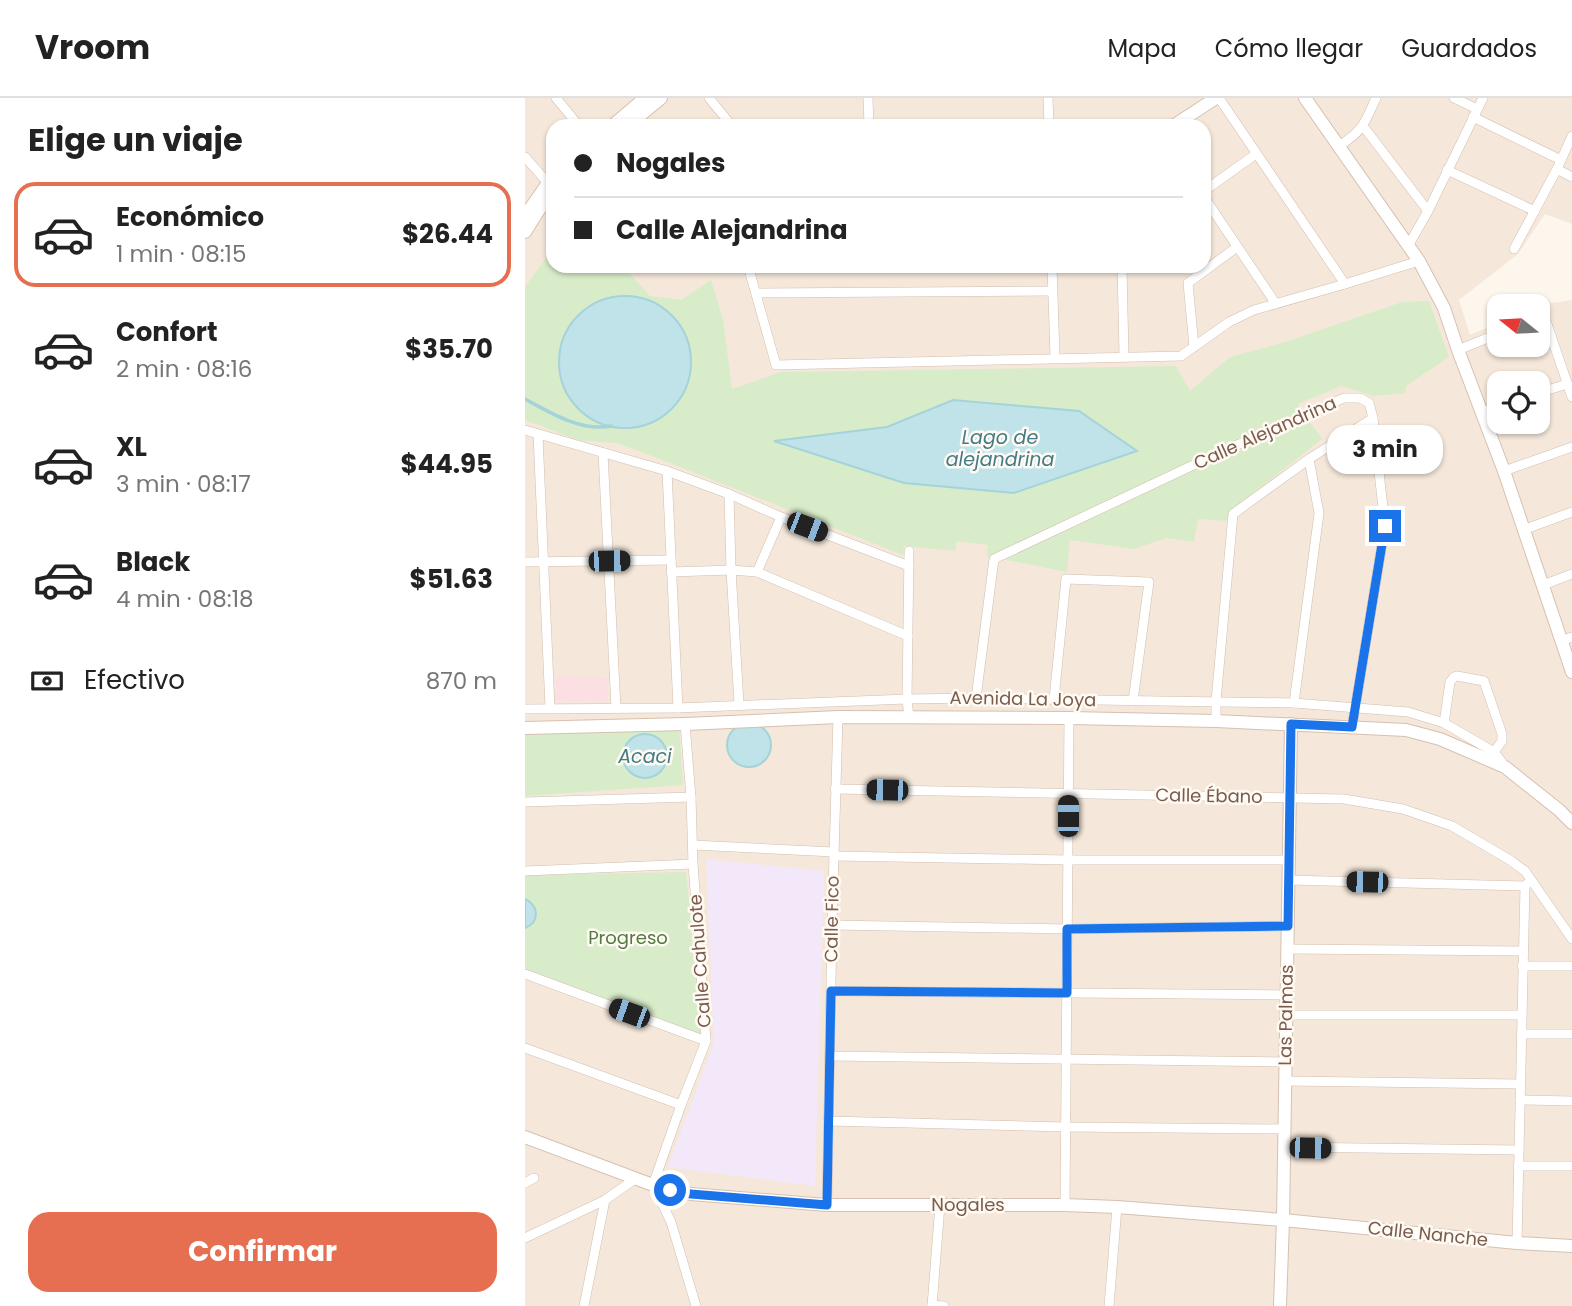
<!DOCTYPE html>
<html lang="es">
<head>
<meta charset="utf-8">
<style>
	:root { --surface:#fff; --page:#f2f2f2; --text:#222; --muted:#767676; --line:#e0e0e0; --accent:#e76f51 }
	body { margin:0; font-family:Poppins,sans-serif; background:var(--page); color:var(--text); height:100vh; display:flex; flex-direction:column; font-size:26px; white-space:nowrap }
	* { box-sizing:border-box; margin:0 }
	p { font-size:23px; color:var(--muted) }
	.icon { flex:none; width:38px; height:38px; fill:none; stroke:currentColor; stroke-width:2; stroke-linecap:round; stroke-linejoin:round }
	.map { position:relative; flex:1; overflow:hidden }
	.details { display:flex; flex-direction:column; background:var(--surface); width:525px }
	.details>* { flex:none }
	.guide { position:absolute; left:21px; top:21px; width:665px; height:154px; border-radius:21px; box-shadow:0 2px 5px #0004; display:grid; align-content:center; height:154px; padding:0 28px; background:var(--surface) }
	.needle { width:46px; rotate:288deg }
	.tools { position:absolute; left:962px; top:196px; display:grid; gap:14px }
	.tools a { display:grid; place-items:center; width:63px; height:63px; border-radius:14px; background:var(--surface); box-shadow:0 2px 5px #0004; font-size:35px }
	.end { position:absolute; width:32px; height:32px; margin:-16px; border:9px solid #1a73e8; background:#fff; box-shadow:0 0 0 4px #fff }
	.from { border-radius:50% }
	.bubble { position:absolute; height:49px; border-radius:21px; background:var(--surface); box-shadow:0 2px 5px #0004; font-size:23px; font-weight:700; line-height:49px; text-align:center }
	.car { position:absolute; width:21px; height:42px; margin:-21px -10px; border-radius:9px; box-shadow:0 0 5px 2px #0007; background:linear-gradient(#222 24%,#8ab4d8 0 40%,#222 0 76%,#8ab4d8 0 86%,#222 0) }
	.guide b { display:flex; align-items:center; gap:24px; height:66px; font-size:26px }
	.guide b+b { border-top:2px solid var(--line) }
	.guide i { width:18px; height:18px; background:var(--text) }
	ul { padding:0; list-style:none }
	li { display:flex; align-items:center; gap:21px; height:105px; margin:0 14px 10px; padding:0 14px; border:4px solid transparent; border-radius:21px }
	li div { flex:1 }
	li b { display:block; font-size:26px }
	li em { font-style:normal; font-weight:700 }
	li.active { border-color:var(--accent) }
	li>.icon { width:63px; height:63px; stroke-width:1.5 }
	h2 { padding:0 28px; font-size:32px; line-height:84px }
	.pay { display:flex; align-items:center; gap:18px; height:77px; padding:0 28px; font-size:26px }
	.pay p { margin-inline-start:auto }
	.action { display:flex; gap:14px; margin-top:auto; padding:14px 28px }
	.action a { flex:1; height:80px; border-radius:21px; background:var(--accent); color:#fff; font-size:28px; font-weight:700; line-height:80px; text-align:center }
	header { display:flex; align-items:center; gap:42px; box-sizing:border-box; height:98px; padding:0 35px; background:var(--surface); border-bottom:2px solid var(--line) }
	header strong { font-size:33px }
	nav { display:flex; gap:38px; margin-inline-start:auto; font-size:24px }
	main { display:flex; flex:1; min-height:0 }
	.map>svg:first-child { display:block }
	.residential { fill:#f5e8da; fill-rule:evenodd }
	.education { fill:#f3e8fa }
	.medical { fill:#fbdfe3 }
	.green { fill:#d8ecc9 }
	.water { fill:#bfe3e8; stroke:#a5d3da; stroke-width:2 }
	.lines { fill:none; stroke-linecap:round; stroke-linejoin:round }
	.stream { stroke:#a5d3da; stroke-width:3.5 }
	.street-casing { stroke:#d1beb0; stroke-width:10 }
	.secondary-casing { stroke:#d6c0b0; stroke-width:14 }
	.street { stroke:#fff; stroke-width:9 }
	.secondary { stroke:#fff; stroke-width:12 }
	.route { stroke:#1a73e8; stroke-width:9 }
	.labels { text-anchor:middle; stroke-width:5; stroke-linejoin:round; paint-order:stroke }
	.street-label { font-size:18px; fill:#7a5c4d; stroke:#fffaf3 }
	.park-label { font-size:18px; fill:#537a41; stroke:#fffaf3 }
	.water-label { font-size:19px; font-style:italic; fill:#437c86; stroke:#fffaf3 }
</style>
</head>
<body>
<header>
<strong>Vroom</strong>
<nav><a>Mapa</a><a>Cómo llegar</a><a>Guardados</a></nav>
</header>
<main>
<section class="details">
<h2>Elige un viaje</h2>
<ul>
<li class="active"><svg class="icon" aria-label="car" viewBox="0 0 24 24"><path d="M5 17H2v-5l4-1 3-4h7l3 4 3 1v5h-3M9 17h6M6 11h13"/><circle cx="7" cy="17" r="2"/><circle cx="17" cy="17" r="2"/></svg><div><b>Económico</b><p>1 min · 08:15</p></div><em>$26.44</em></li>
<li><svg class="icon" aria-label="car" viewBox="0 0 24 24"><path d="M5 17H2v-5l4-1 3-4h7l3 4 3 1v5h-3M9 17h6M6 11h13"/><circle cx="7" cy="17" r="2"/><circle cx="17" cy="17" r="2"/></svg><div><b>Confort</b><p>2 min · 08:16</p></div><em>$35.70</em></li>
<li><svg class="icon" aria-label="car" viewBox="0 0 24 24"><path d="M5 17H2v-5l4-1 3-4h7l3 4 3 1v5h-3M9 17h6M6 11h13"/><circle cx="7" cy="17" r="2"/><circle cx="17" cy="17" r="2"/></svg><div><b>XL</b><p>3 min · 08:17</p></div><em>$44.95</em></li>
<li><svg class="icon" aria-label="car" viewBox="0 0 24 24"><path d="M5 17H2v-5l4-1 3-4h7l3 4 3 1v5h-3M9 17h6M6 11h13"/><circle cx="7" cy="17" r="2"/><circle cx="17" cy="17" r="2"/></svg><div><b>Black</b><p>4 min · 08:18</p></div><em>$51.63</em></li>
</ul>
<div class="pay"><svg class="icon" aria-label="cash" viewBox="0 0 24 24"><path d="M3 7h18v10H3z"/><circle cx="12" cy="12" r="2"/></svg>Efectivo<p>870 m</p></div>
<div class="action"><a>Confirmar</a></div>
</section>
<div class="map">
<svg width="1047" height="1208" viewBox="0 0 1047 1208">
	<rect width="100%" height="100%" fill="#fdf6ec"/>
	<path class="residential" d="M0,0H1047V126L1020,116L993,156L934,202L945,237L975,224V247H1013V208H1007L1047,202V1208H0ZM28,28H679V168H28ZM975,285H1013V324H975Z"/>
	<path class="education" d="M181,761L299,773L290,1088L143,1069L189,944Z"/>
	<path class="medical" d="M31,578L83,580L82,604L30,603Z"/>
	<g class="green">
		<path d="M28,150V168H98L125,198L156,202L186,182L198,221L207,291L256,274L651,268L665,293L705,259L757,245L877,204L904,203L924,259L881,288V295L849,298L816,288L773,306L797,341L714,406L701,423L673,421L669,444L641,440L609,451L545,442L542,474L462,458L463,447L432,443L430,453L379,448L378,457L122,356L92,345L53,342L0,322V189Z"/>
		<path d="M154,629L158,687L0,698V636Z"/>
		<path d="M161,774L179,942L0,872V777Z"/>
	</g>
	<g class="water">
		<circle cx="100" cy="264" r="66"/>
		<path d="M428,302L554,313L612,353L489,395L379,385L249,343L362,329Z"/>
		<circle cx="224" cy="647" r="22"/>
		<circle cx="120" cy="658" r="22"/>
		<path d="M0,801C14,808 15,824 0,830Z"/>
	</g>
	<g class="lines">
		<path class="stream" d="M0,301C26,315 56,334 86,328"/>
		<g class="street-casing">
			<g id="street">
				<path d="M31,0L54,28"/>
				<path d="M184,0L207,28"/>
				<path d="M343,0L344,28"/>
				<path d="M523,0L524,28"/>
				<path d="M694,0L820,186"/>
				<path d="M929,0L952,11"/>
				<path d="M948,19L1036,62"/>
				<path d="M838,28L903,113"/>
				<path d="M814,48C839,32 839,26 851,0"/>
				<path d="M0,59L23,85"/>
				<path d="M1032,71L1047,79"/>
				<path d="M922,72L1010,113"/>
				<path d="M679,93L731,56"/>
				<path d="M679,99L751,206"/>
				<path d="M883,148L903,113L958,0"/>
				<path d="M989,151L1032,71L1047,38"/>
				<path d="M223,168L251,267L656,258L704,224L729,212L820,186L894,163"/>
				<path d="M527,168L530,259"/>
				<path d="M597,168L599,258"/>
				<path d="M232,195L527,193"/>
				<path d="M1013,221L1022,226L1047,299"/>
				<path d="M669,249L663,185L712,149"/>
				<path d="M933,252L975,235"/>
				<path d="M1013,295L1042,286"/>
				<path d="M957,314L975,308"/>
				<path d="M0,332L142,373L204,396L256,419L384,468"/>
				<path d="M13,337L25,610"/>
				<path d="M78,355L91,610"/>
				<path d="M142,373L153,610"/>
				<path d="M979,373L1047,349"/>
				<path d="M204,396L206,472L214,606"/>
				<path d="M998,432L1047,414"/>
				<path d="M0,464L146,462"/>
				<path d="M146,474L206,472L232,474L383,538"/>
				<path d="M232,474L256,419"/>
				<path d="M1018,487L1047,476"/>
				<path d="M1036,543L1047,539"/>
				<path d="M451,600L469,461L696,354L819,300H835L844,305L848,320L860,428L827,629"/>
				<path d="M529,601L541,481L624,484L608,603"/>
				<path d="M769,605L794,415L784,361"/>
				<path d="M0,611L153,610L382,601L451,600L769,605L883,614L919,625L969,654L979,667"/>
				<path d="M384,620L382,601L384,453"/>
				<path d="M691,623V603L708,416L784,361L848,320"/>
				<path d="M919,625L925,584L929,579L932,578L959,583L977,636V643L969,654"/>
				<path d="M160,626L166,699L168,766L181,943L156,1007L128,1087L146,1124L171,1208"/>
				<path d="M310,691L819,701L878,711L927,728L985,762L1000,773L1047,841"/>
				<path d="M0,704L166,699"/>
				<path d="M168,747L309,754"/>
				<path d="M309,758L543,762H764"/>
				<path d="M0,773L168,766"/>
				<path d="M763,782L1000,788L1002,786"/>
				<path d="M307,827L543,831L763,828"/>
				<path d="M762,851L998,853"/>
				<path d="M997,868H1047"/>
				<path d="M0,876L181,943"/>
				<path d="M306,893L762,897"/>
				<path d="M761,917H996"/>
				<path d="M996,936H1047"/>
				<path d="M0,950L156,1007"/>
				<path d="M304,958L761,964"/>
				<path d="M760,983L995,986"/>
				<path d="M995,1002L1047,1003"/>
				<path d="M303,1023L541,1029L760,1031"/>
				<path d="M759,1049L994,1052"/>
				<path d="M993,1068H1047"/>
				<path d="M0,1085L9,1080"/>
				<path d="M302,1107L307,827L313,619"/>
				<path d="M540,1107L544,620"/>
				<path d="M0,1140L80,1102L110,1081"/>
				<path d="M992,1145L1000,788"/>
				<path d="M407,1207L419,1208"/>
				<path d="M59,1208L80,1102"/>
				<path d="M407,1208L415,1107"/>
				<path d="M584,1208L592,1109"/>
			</g>
		</g>
		<g class="secondary-casing">
			<g id="secondary">
				<path d="M780,0L894,163L919,210L933,252L979,373L1047,574"/>
				<path d="M87,28L120,0"/>
				<path d="M102,28L136,0"/>
				<path d="M648,28L691,0"/>
				<path d="M0,118L23,85L28,80"/>
				<path d="M0,134L12,115L28,93"/>
				<path d="M0,630L160,626L313,619L544,620L691,623L881,632L915,641L980,669L1034,712L1047,725"/>
				<path d="M0,1039L128,1087L166,1096L302,1107H540L592,1109L758,1122L992,1145L1047,1148"/>
				<path d="M755,1208L758,1122L766,626"/>
			</g>
		</g>
		<use href="#street" class="street"/>
		<use href="#secondary" class="secondary"/>
	</g>
	<g class="lines">
		<path class="route" d="M145,1092L166,1096L302,1107L306,893L542,895V831L763,828L766,626L827,629L860,428"/>
	</g>
	<g class="labels">
		<g class="street-label">
			<text transform="translate(740 335) rotate(-24)" y="6">Calle Alejandrina</text>
			<text transform="translate(498 601) rotate(1)" y="6">Avenida La Joya</text>
			<text transform="translate(684 698) rotate(1)" y="6">Calle Ébano</text>
			<text transform="translate(307 821) rotate(-89)" y="6">Calle Fico</text>
			<text transform="translate(175 863) rotate(-94)" y="6">Calle Cahulote</text>
			<text transform="translate(761 917) rotate(-89)" y="6">Las Palmas</text>
			<text x="443" y="1113">Nogales</text>
			<text transform="translate(903 1136) rotate(6)" y="6">Calle Nanche</text>
		</g>
		<g class="park-label">
			<text x="103" y="846">Progreso</text>
		</g>
		<g class="water-label">
			<text x="475" y="346">Lago de<tspan x="475" dy="22">alejandrina</tspan></text>
			<text x="120" y="665">Acaci</text>
		</g>
	</g>
</svg>
<div class="tools">
<a><svg class="needle" viewBox="-14 -14 28 28"><path d="M0-13l5 13h-10z" fill="#e53935"/><path d="M0 13l5-13h-10z" fill="#767676"/></svg></a>
<a><svg class="icon" aria-label="locate" viewBox="0 0 24 24"><circle cx="12" cy="12" r="6"/><path d="M12 2v4M12 18v4M2 12h4M18 12h4"/></svg></a>
</div>
<i class="end from" style="left:145px;top:1092px"></i>
<i class="end" style="left:860px;top:428px"></i>
<div class="bubble" style="left:802px;top:327px;width:116px">3 min</div>
<i class="car" style="left:282px;top:429px;rotate:111deg"></i>
<i class="car" style="left:84px;top:463px;rotate:89deg"></i>
<i class="car" style="left:362px;top:692px;rotate:271deg"></i>
<i class="car" style="left:543px;top:718px;rotate:0deg"></i>
<i class="car" style="left:842px;top:784px;rotate:271deg"></i>
<i class="car" style="left:104px;top:915px;rotate:290deg"></i>
<i class="car" style="left:785px;top:1050px;rotate:91deg"></i>
<div class="guide">
<b><i class="from"></i>Nogales</b>
<b><i></i>Calle Alejandrina</b>
</div>
</div>
</main>
</body>
</html>
